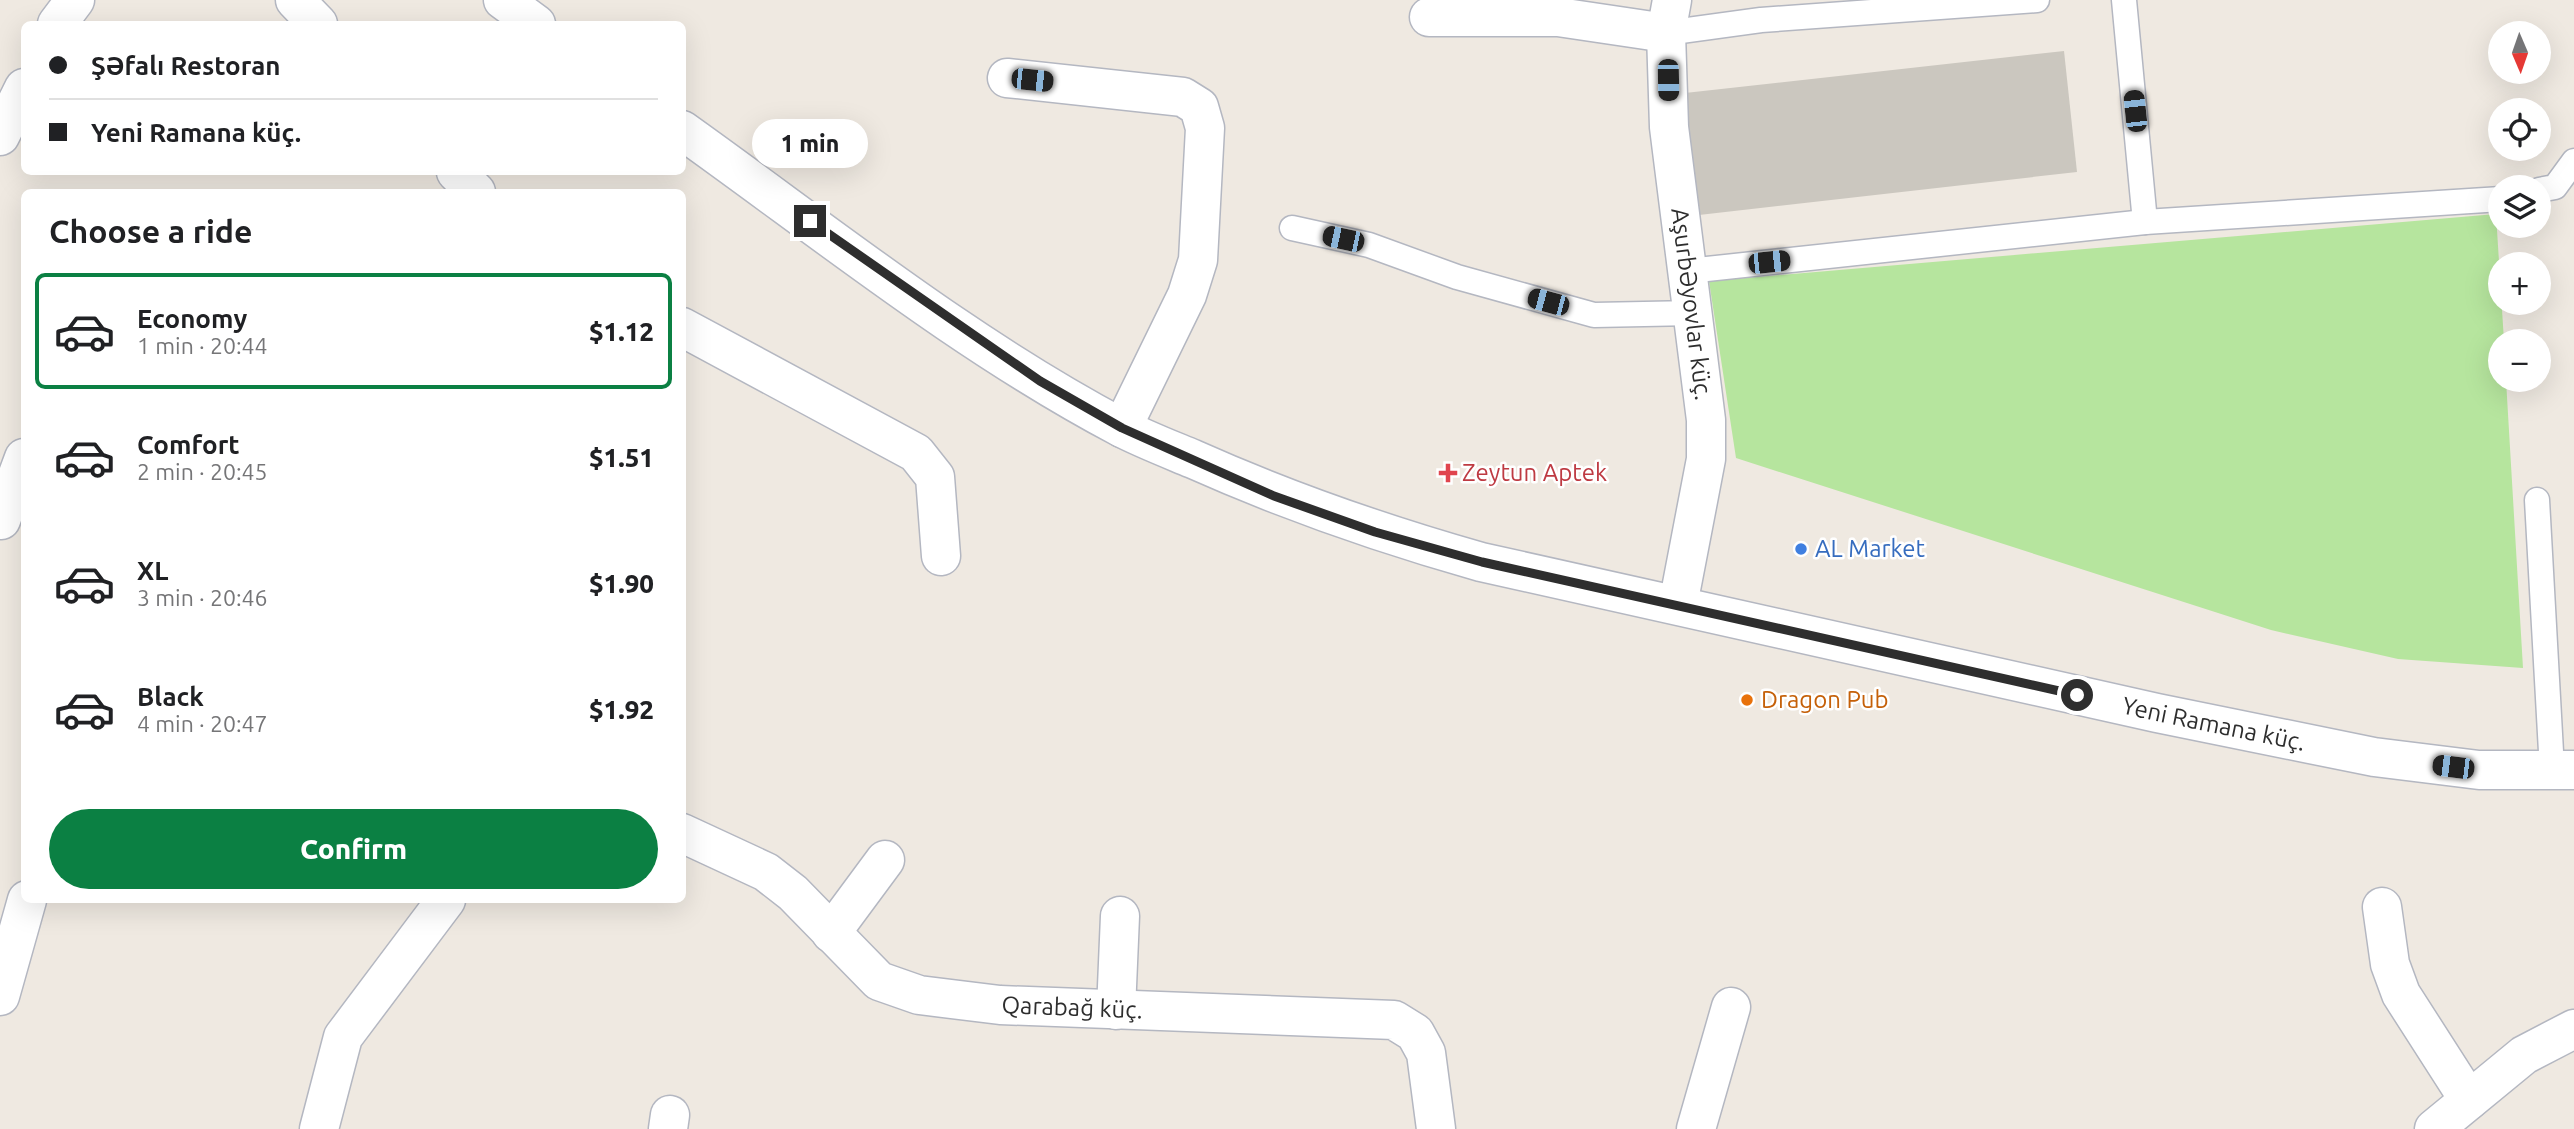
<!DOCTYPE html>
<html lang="en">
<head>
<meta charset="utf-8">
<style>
	:root { --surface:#fff; --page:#f2f2f2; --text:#202124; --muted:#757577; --line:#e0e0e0; --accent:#0b8043 }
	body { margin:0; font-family:Ubuntu,sans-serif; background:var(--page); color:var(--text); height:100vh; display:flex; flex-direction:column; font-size:26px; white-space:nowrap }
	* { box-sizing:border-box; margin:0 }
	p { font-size:23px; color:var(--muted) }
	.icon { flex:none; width:38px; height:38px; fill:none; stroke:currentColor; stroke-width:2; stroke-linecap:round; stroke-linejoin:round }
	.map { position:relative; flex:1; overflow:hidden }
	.side { position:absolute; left:21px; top:189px; width:665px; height:714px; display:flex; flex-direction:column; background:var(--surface); border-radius:10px; box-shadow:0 7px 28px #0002 }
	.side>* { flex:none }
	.top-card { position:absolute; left:21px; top:21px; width:665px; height:154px; border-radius:10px; box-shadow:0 7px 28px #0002; display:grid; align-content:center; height:154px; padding:0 28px; background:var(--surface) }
	.needle { width:46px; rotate:178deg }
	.controls { position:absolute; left:2488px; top:21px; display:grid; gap:14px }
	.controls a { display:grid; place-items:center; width:63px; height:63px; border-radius:50%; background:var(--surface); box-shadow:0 7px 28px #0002; font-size:35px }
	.end { position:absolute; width:32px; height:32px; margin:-16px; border:9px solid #2e2e2e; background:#fff; box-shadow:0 0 0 4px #fff }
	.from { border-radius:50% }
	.bubble { position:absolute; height:49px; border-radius:24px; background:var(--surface); box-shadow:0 7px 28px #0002; font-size:23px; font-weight:800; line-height:49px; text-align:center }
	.car { position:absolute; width:21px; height:42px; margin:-21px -10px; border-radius:9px; box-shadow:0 0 5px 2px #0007; background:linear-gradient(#222 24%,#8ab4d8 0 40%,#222 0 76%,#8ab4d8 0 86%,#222 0) }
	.top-card b { display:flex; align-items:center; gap:24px; height:66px; font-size:26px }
	.top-card b+b { border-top:2px solid var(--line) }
	.top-card i { width:18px; height:18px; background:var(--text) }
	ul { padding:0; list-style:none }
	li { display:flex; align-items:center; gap:21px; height:116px; margin:0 14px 10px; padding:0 14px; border:4px solid transparent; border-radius:10px }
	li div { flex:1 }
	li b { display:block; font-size:26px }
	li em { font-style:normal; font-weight:800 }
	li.on { border-color:var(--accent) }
	li>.icon { width:63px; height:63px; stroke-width:1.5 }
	h2 { padding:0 28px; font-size:32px; line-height:84px }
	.primary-button { display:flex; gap:14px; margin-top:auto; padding:14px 28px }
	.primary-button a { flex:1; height:80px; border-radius:42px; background:var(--accent); color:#fff; font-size:28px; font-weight:800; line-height:80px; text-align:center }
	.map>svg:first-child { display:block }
	.green { fill:#b6e59e }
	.building { fill:#cbc7bf }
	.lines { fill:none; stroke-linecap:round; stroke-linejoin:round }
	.service-casing { stroke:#b4b7c1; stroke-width:27 }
	.minor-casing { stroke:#b4b7c1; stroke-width:41 }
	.tertiary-casing { stroke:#b4b7c1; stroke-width:41 }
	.service { stroke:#fff; stroke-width:24 }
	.minor { stroke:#fff; stroke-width:38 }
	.tertiary { stroke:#fff; stroke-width:38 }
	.route { stroke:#2e2e2e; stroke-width:9 }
	.health-dot { fill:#e0444e; stroke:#fff; stroke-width:2.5 }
	.shop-dot { fill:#3f7fe0; stroke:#fff; stroke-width:2.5 }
	.food-dot { fill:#e8710a; stroke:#fff; stroke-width:2.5 }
	.labels { text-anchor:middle; stroke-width:5; stroke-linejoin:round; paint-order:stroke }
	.street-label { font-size:24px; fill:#2e2e2e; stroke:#fff }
	.health-label { font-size:24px; fill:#be3a42; stroke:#fff; text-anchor:start }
	.shop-label { font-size:24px; fill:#366cbe; stroke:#fff; text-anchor:start }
	.food-label { font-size:24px; fill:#c56008; stroke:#fff; text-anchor:start }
</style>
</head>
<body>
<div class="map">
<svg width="2574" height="1129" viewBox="0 0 2574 1129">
	<rect width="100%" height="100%" fill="#efe9e1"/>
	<path class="green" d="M2496,214L2504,341H2501V380H2506L2523,668L2398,659L2271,630L1736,458L1709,281Z"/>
	<path class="building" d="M2064,51L2077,172L1699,215L1685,93Z"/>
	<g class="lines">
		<g class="service-casing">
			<g id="service">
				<path d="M2124,0L2145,222"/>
				<path d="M1666,33L1761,20L2037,0"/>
				<path d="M2539,190L2555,187L2574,161"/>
				<path d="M1292,228L1369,245L1457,277L1594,315L1694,313"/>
				<path d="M1688,271L2145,222L2501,199"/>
				<path d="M2537,500L2552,770"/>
			</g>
		</g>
		<g class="minor-casing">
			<g id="minor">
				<path d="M295,0L318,24"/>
				<path id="s1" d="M1672,0L1666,33L1669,127L1706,420V459L1678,605"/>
				<path d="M1429,17H1558L1666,33"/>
				<path d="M57,24L75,0"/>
				<path d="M1007,78L1183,97L1199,107L1205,128L1198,260L1187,295L1122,428"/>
				<path d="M0,136L24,88"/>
				<path d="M456,172L476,192"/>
				<path d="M682,327L916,453L935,477L941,556"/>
				<path d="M1,520L24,458"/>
				<path id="s2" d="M682,833L766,872L793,893L879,981L919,995L1000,1005L1394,1020L1415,1033L1426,1053L1436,1129"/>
				<path d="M2382,907L2390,964L2401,994L2469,1100"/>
				<path d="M831,933L885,860"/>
				<path d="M0,996L27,900"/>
				<path d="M1116,1010L1120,916"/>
				<path d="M319,1129L343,1037L446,900"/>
				<path d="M668,1129L670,1115"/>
				<path d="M1696,1129L1731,1007"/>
				<path d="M2434,1129L2524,1055L2574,1029"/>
			</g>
		</g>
		<g class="tertiary-casing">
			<g id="tertiary">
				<path d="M503,0L536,24"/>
				<path id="s3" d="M682,130C825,232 965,345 1120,427C1143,439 1169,449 1193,459C1287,501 1382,534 1481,562L2157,713L2374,757L2479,770H2574"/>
			</g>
		</g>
		<use href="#service" class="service"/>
		<use href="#minor" class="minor"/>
		<use href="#tertiary" class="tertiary"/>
	</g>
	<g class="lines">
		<path class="route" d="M810,221L1040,381L1122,428L1274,496L1375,532L1482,562L2077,695"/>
	</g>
	<path class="health-dot" d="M1444.5 462.5h7v7h7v7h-7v7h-7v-7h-7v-7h7z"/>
	<circle class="shop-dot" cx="1801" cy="549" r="7"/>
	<circle class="food-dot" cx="1747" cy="700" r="7"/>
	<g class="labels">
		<g class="street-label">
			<text dy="8" stroke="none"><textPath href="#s1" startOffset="306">Aşurbəyovlar küç.</textPath></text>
			<text dy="8" stroke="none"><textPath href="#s3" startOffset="1666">Yeni Ramana küç.</textPath></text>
			<text dy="8" stroke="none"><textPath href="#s2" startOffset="446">Qarabağ küç.</textPath></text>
		</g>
		<g class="health-label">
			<text x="1462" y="481">Zeytun Aptek</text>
		</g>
		<g class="shop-label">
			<text x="1815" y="557">AL Market</text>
		</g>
		<g class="food-label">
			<text x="1761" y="708">Dragon Pub</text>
		</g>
	</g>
</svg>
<div class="controls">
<a><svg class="needle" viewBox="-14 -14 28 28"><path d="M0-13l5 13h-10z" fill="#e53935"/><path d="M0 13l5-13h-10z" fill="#757577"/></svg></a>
<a><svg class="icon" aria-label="locate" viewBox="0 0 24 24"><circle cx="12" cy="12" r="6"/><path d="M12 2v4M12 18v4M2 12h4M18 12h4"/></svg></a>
<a><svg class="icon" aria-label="layers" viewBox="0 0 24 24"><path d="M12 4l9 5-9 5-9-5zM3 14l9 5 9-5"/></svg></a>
<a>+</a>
<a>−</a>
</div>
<i class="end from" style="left:2077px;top:695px"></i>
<i class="end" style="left:810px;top:221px"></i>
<div class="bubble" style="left:752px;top:119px;width:116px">1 min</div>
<i class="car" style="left:1032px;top:80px;rotate:96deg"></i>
<i class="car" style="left:1668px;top:80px;rotate:179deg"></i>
<i class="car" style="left:2135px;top:111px;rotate:354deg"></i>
<i class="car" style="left:1343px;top:239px;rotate:282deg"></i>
<i class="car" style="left:1769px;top:262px;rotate:84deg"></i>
<i class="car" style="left:1548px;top:302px;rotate:285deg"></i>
<i class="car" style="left:2453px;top:767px;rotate:277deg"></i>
<div class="top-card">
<b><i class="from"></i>Şəfalı Restoran</b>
<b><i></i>Yeni Ramana küç.</b>
</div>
<section class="side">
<h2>Choose a ride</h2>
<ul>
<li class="on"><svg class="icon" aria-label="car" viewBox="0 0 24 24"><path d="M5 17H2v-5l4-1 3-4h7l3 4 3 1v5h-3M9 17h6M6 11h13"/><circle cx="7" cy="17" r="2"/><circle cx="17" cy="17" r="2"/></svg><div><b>Economy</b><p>1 min · 20:44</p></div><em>$1.12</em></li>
<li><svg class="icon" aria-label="car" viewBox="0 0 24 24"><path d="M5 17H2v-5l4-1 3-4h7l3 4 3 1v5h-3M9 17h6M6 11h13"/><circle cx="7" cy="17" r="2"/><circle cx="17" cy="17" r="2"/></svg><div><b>Comfort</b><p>2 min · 20:45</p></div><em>$1.51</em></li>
<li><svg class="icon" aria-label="car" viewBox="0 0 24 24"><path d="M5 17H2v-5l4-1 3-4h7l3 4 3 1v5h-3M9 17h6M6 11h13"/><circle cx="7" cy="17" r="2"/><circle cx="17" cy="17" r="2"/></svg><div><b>XL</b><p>3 min · 20:46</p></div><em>$1.90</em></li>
<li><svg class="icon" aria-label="car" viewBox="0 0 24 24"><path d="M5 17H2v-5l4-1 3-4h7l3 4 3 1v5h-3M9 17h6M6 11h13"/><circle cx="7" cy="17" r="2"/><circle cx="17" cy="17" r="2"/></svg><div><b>Black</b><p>4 min · 20:47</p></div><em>$1.92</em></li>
</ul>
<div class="primary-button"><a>Confirm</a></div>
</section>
</div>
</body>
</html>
